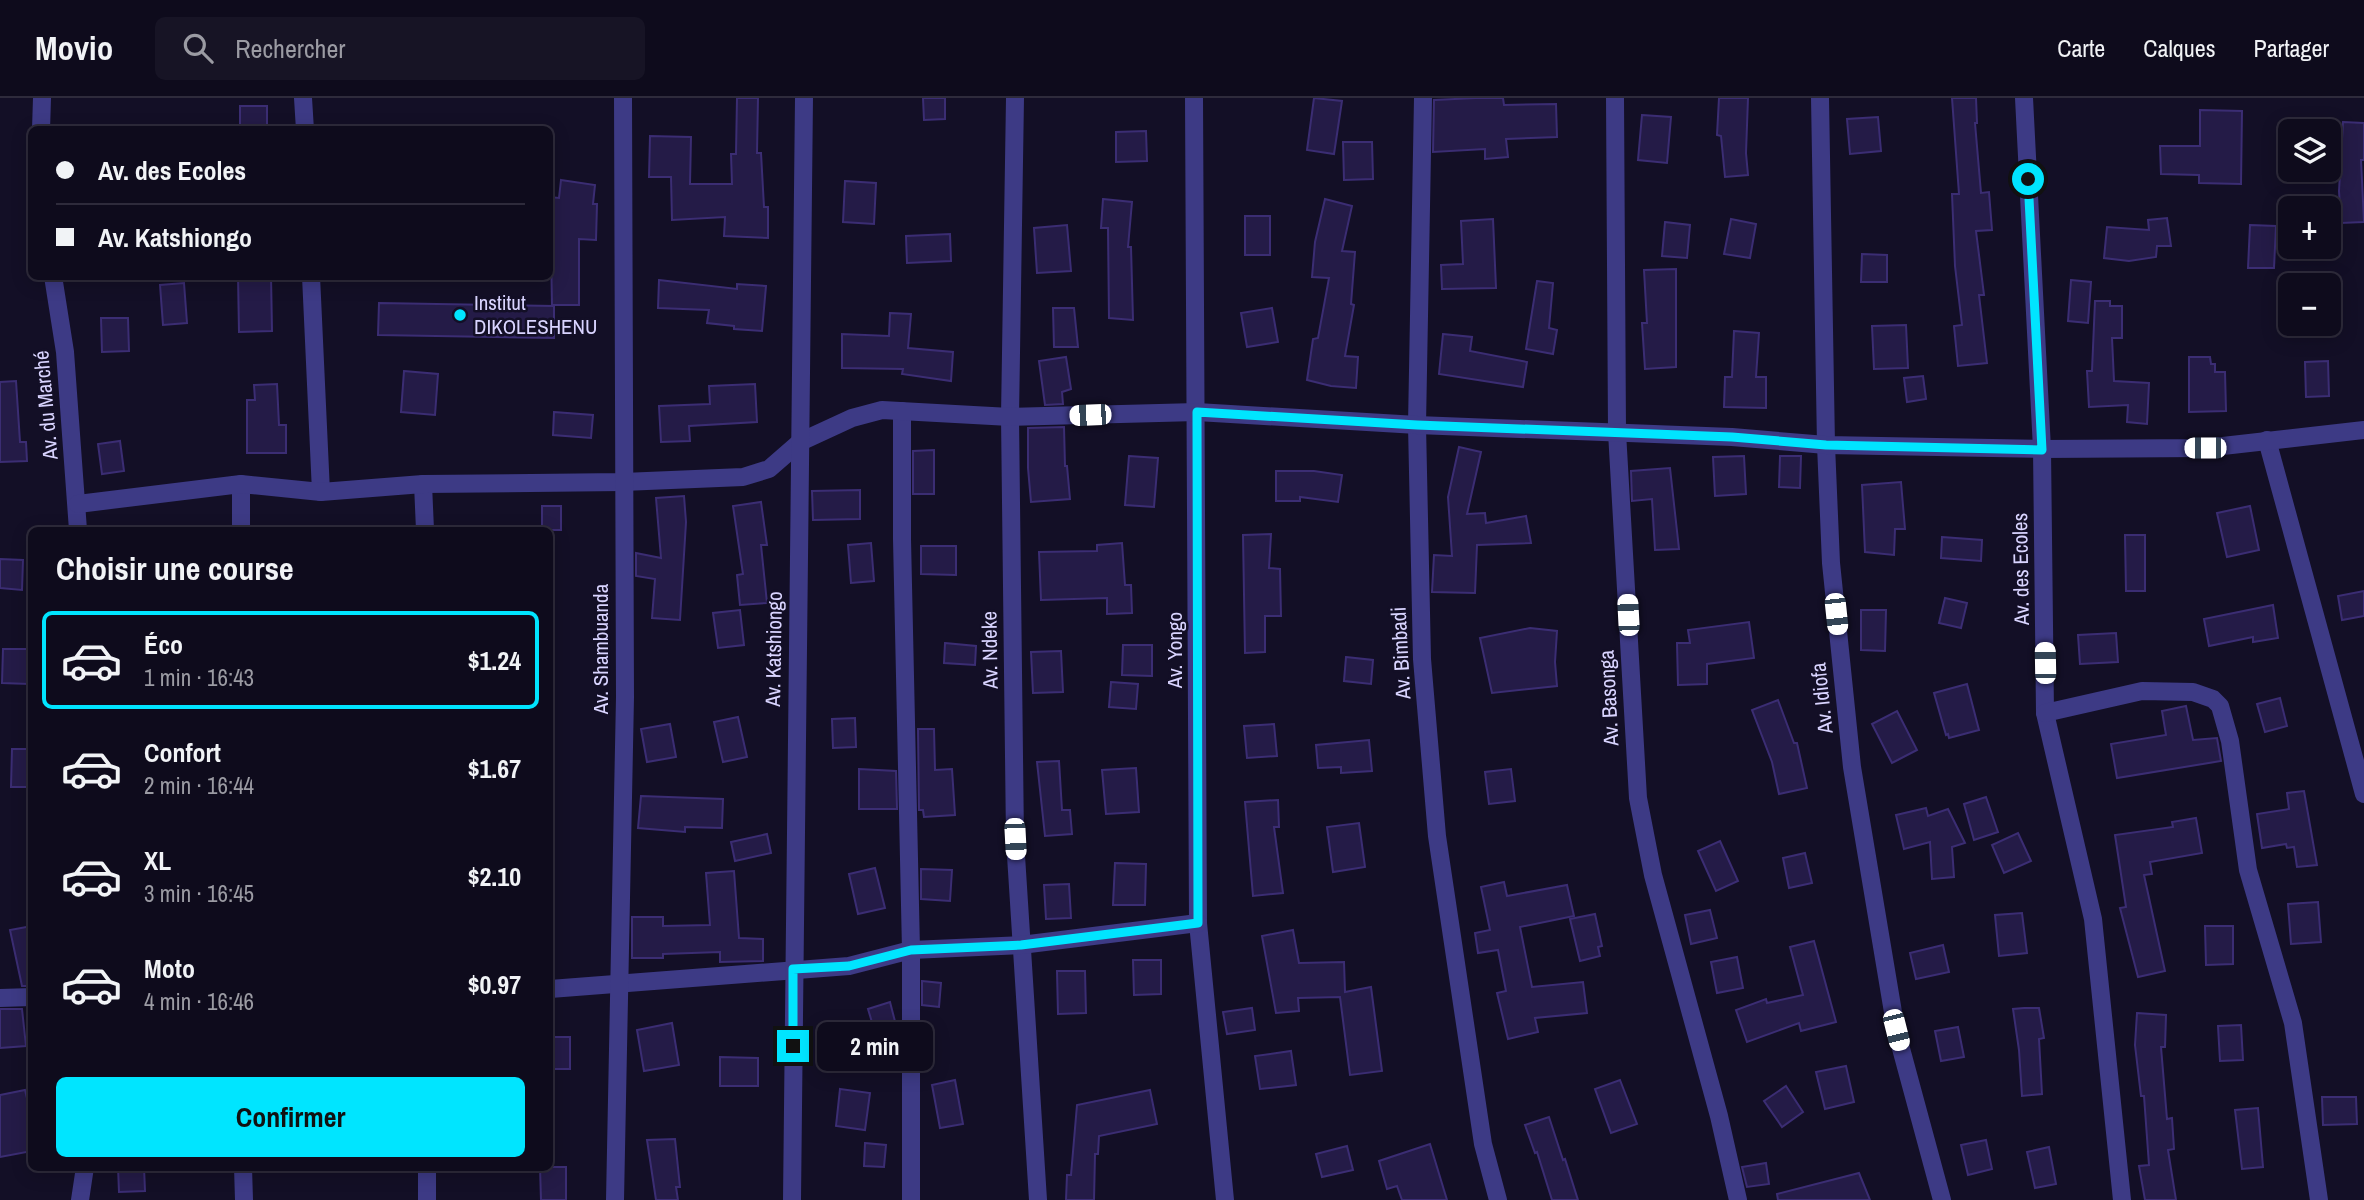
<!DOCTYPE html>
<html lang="fr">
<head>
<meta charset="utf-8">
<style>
	:root { --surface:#0e0b1c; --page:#171425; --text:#f1f3f6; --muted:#9b9ba3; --line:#2e2b3b; --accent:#00e5ff }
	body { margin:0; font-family:"Archivo Narrow",sans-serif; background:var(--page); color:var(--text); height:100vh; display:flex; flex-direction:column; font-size:26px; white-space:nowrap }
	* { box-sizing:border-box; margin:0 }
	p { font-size:23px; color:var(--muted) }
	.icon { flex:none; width:38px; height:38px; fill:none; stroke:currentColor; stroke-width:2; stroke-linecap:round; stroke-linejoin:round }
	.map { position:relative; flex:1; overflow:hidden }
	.drawer { position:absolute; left:28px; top:429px; width:525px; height:644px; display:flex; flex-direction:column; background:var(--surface); border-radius:10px; box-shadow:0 4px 18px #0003,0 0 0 2px var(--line) }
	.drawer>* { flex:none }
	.guide { position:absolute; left:28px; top:28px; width:525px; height:154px; border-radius:10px; box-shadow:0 4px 18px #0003,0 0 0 2px var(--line); display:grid; align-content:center; height:154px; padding:0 28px; background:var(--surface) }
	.fabs { position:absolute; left:2278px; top:21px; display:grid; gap:14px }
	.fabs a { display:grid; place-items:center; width:63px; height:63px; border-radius:10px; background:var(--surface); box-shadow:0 4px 18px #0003,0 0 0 2px var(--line); font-size:35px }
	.end { position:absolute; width:32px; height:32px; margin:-16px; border:9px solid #00e5ff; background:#111; box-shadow:0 0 0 4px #111 }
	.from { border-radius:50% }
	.bubble { position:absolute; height:49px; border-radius:10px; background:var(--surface); box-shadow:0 4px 18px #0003,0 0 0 2px var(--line); font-size:23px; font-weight:700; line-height:49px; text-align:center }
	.car { position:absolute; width:21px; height:42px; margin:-21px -10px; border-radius:9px; box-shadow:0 0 5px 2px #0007; background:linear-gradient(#fff 24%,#345 0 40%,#fff 0 76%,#345 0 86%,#fff 0) }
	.guide b { display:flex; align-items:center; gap:24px; height:66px; font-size:26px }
	.guide b+b { border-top:2px solid var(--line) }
	.guide i { width:18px; height:18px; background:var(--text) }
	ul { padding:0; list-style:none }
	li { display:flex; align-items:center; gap:21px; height:98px; margin:0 14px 10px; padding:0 14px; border:4px solid transparent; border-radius:10px }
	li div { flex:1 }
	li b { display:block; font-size:26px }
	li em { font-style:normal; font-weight:700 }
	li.active { border-color:var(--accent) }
	li>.icon { width:63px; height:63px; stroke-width:1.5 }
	h2 { padding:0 28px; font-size:32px; line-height:84px }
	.cta { display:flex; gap:14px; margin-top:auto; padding:14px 28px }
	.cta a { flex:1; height:80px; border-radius:10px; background:var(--accent); color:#111; font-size:28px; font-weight:700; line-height:80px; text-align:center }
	header { display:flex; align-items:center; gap:42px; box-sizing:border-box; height:98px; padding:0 35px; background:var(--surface); border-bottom:2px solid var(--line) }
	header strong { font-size:33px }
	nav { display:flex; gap:38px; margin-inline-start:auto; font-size:24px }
	.search { width:490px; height:63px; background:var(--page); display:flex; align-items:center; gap:18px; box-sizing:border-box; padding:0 24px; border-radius:10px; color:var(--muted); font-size:26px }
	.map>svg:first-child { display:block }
	.building { fill:#241b47; stroke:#3b2d73; stroke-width:2 }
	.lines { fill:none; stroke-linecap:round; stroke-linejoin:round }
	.street { stroke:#3d3a85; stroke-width:18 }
	.route { stroke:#00e5ff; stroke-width:9 }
	.poi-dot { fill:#00e5ff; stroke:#130f26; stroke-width:2.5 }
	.labels { text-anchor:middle; stroke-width:5; stroke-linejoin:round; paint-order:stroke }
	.poi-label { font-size:21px; fill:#d9d4ff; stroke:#130f26; text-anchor:start }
	.street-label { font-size:21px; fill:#d9d4ff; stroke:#130f26 }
</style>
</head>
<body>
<header>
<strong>Movio</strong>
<div class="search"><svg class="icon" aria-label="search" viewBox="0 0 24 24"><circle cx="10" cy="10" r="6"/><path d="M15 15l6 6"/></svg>Rechercher</div>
<nav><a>Carte</a><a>Calques</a><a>Partager</a></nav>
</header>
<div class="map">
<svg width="2364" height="1102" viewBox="0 0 2364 1102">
	<rect width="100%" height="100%" fill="#130f26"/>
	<g class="building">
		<path d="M737,0H758L757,55H761L764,109H768V140L724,138L725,119L672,122L671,79H649L650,38L691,39L690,86H732L731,56H736Z"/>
		<path d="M923,0H945V21L924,22Z"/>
		<path d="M1314,0L1342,3L1334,56L1307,52Z"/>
		<path d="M1476,0H1503L1504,7L1556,6L1557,39L1506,41L1508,59L1485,61V51L1433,54L1434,2Z"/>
		<path d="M1719,0H1748L1746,55L1748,77L1725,79L1721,38L1717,37Z"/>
		<path d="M1952,0H1976L1977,25H1975L1981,95L1989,94L1992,132L1976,133L1984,197H1979L1987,265L1958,268L1954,228L1962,227L1955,168L1952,96H1959Z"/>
		<rect x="240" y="8" width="27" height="24"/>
		<path d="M2200,12L2242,13L2241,86L2199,85V77L2161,76L2160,48H2200Z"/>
		<path d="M1642,17L1671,19L1667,65L1638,62Z"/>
		<path d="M1878,19L1881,53L1850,56L1847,21Z"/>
		<path d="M2343,24L2364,25V62H2361L2364,124L2341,125L2339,93Z"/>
		<path d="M1146,33L1147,63L1116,64V34Z"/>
		<path d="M1343,44H1372L1373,81L1344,82Z"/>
		<path d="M561,82L595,87L593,106H597L596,142L579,141V207H552L550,99L559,100Z"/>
		<path d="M845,83L876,85L874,126L843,124Z"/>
		<path d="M1103,101L1132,104L1128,149H1131L1133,222L1109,220L1108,130H1101Z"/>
		<path d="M1325,101L1352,108L1342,153L1355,154L1351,206L1354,207L1345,258L1358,259L1356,290L1331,288L1307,282L1313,241L1318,240L1329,180L1312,179L1315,144Z"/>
		<rect x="1245" y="118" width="25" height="39"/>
		<path d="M2167,120L2171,148H2157L2156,159L2129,163L2104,160L2107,129L2149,132L2148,122Z"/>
		<path d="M1493,121L1496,190L1442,191L1441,167L1463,166L1461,123Z"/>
		<path d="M1731,121L1756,126L1750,160L1724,156Z"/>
		<path d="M1665,124L1690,127L1687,160L1662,158Z"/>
		<path d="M1067,127L1071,173L1037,175L1034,130Z"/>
		<path d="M2250,127L2276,128L2274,170H2248Z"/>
		<path d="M950,136L951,163L907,165L906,138Z"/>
		<path d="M1862,156L1887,157V184H1861Z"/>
		<path d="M1676,171V269L1645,271L1642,225H1647L1644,172Z"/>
		<path d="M238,178H271L272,233L239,234Z"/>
		<path d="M659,182L737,191V186L766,188L762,233L734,231V228L707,225L709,212L658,210Z"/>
		<path d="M2071,182L2091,184L2088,225L2068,223Z"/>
		<path d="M1537,183L1553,185L1549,230L1557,232L1553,256L1526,251Z"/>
		<path d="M184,185L187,225L163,227L160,187Z"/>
		<path d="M2095,203H2110V208H2122V240H2112L2114,283L2149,285L2147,326L2127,324L2128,307L2089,309L2087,273H2092Z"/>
		<path d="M379,205L554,208V240L378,237Z"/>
		<path d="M1053,210H1074L1078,249H1054Z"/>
		<path d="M1272,210L1278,244L1247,249L1241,215Z"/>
		<path d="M890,215L911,216L908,250L953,254L951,283L902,276L903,271L842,270V236L889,238Z"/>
		<path d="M101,220H128L129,253L102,254Z"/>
		<path d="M1906,227L1908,270L1874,271L1872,228Z"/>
		<path d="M1734,233L1759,235L1756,279H1766V310L1724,309L1725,279H1732Z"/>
		<path d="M1443,236L1472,239L1470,253L1527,264L1523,289L1439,276Z"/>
		<path d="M1066,259L1071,291L1062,294L1063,306L1045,307L1039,263Z"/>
		<path d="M2189,259H2210L2211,266H2215V274H2225L2226,313L2189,314Z"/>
		<path d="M2328,263L2329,298L2306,299L2305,264Z"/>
		<path d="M404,273L438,276L435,317L401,314Z"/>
		<path d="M1923,278L1926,301L1907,304L1904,280Z"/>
		<path d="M16,283L20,344H26L27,363L0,364V284Z"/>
		<path d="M277,286L279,327H286V355H247V302H255L254,287Z"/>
		<path d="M755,286L757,324L689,328L690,343L661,344L659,308L710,306L709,288Z"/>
		<path d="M554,314L593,317L591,340L553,337Z"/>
		<path d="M1064,329L1065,368H1067L1070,401L1031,404L1028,370V330Z"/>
		<path d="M120,343L124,373L102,376L98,346Z"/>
		<path d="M1459,349L1481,354L1467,416L1485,415L1486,425L1526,418L1531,445L1477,447L1475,495L1432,494L1434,457L1452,458L1448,399Z"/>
		<path d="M934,352V396H913V353Z"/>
		<path d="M1129,358L1158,360L1154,409L1125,407Z"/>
		<path d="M1744,358L1746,396L1715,398L1713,359Z"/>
		<path d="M1780,358H1801L1800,390L1779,389Z"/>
		<path d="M1670,370L1679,451L1655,452L1652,401L1632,403L1631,373Z"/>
		<path d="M1276,373H1314L1342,377L1338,404L1300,399V403H1276Z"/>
		<path d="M1901,384L1905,431H1895L1894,457L1865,454L1862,387Z"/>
		<path d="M860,392V421L813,422L812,393Z"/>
		<path d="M684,398L686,424L680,522L652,520L655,481L636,478V455L661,460L656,400Z"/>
		<path d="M761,404L767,447H761L767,505L740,507L737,477L743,476L733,408Z"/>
		<rect x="542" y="408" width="19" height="24"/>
		<path d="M2250,408L2259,452L2227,459L2217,415Z"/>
		<path d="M1271,436L1269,470L1280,471L1281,518H1265V554L1245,555L1243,437Z"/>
		<path d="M2125,437H2145V493H2126Z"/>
		<path d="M1942,439L1982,442L1981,463L1941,460Z"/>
		<path d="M871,445L874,483L851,485L848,447Z"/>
		<path d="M1122,445L1125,487H1131L1132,515L1107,516V500L1041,502L1039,454L1097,453V447Z"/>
		<path d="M921,448H956V477L921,476Z"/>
		<path d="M0,461L23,462L22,492L0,490Z"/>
		<path d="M2364,493V518L2342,522L2338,498Z"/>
		<path d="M1945,500L1967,505L1961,530L1939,525Z"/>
		<path d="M2273,507L2278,540L2253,544V539L2209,548L2204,521Z"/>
		<path d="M740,512L744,547L718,550L713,515Z"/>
		<path d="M1861,512H1886L1885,553L1861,552Z"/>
		<path d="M1749,524L1754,560L1707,566V586L1678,587L1677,545H1690L1688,532Z"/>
		<path d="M1530,530L1557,533L1555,564L1557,588L1492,595L1480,540Z"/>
		<path d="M2116,535L2118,564L2080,566L2078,537Z"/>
		<path d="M945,545L976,548L975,567L944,565Z"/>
		<path d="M1123,547H1152V578L1122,577Z"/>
		<path d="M3,551H29V586L2,585Z"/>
		<path d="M1061,553L1063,594L1033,595L1031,554Z"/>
		<path d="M1346,559L1373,562L1371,586L1344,583Z"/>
		<path d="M1111,584L1138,586L1136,611L1109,609Z"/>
		<path d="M1967,586L1979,632L1949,640L1948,636L1946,637L1934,595Z"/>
		<path d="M2280,600L2287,628L2265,634L2257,606Z"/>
		<path d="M1778,602L1794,645H1797L1807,690L1779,696L1772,664L1752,612Z"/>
		<path d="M2186,608L2193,642L2217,640L2221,663L2117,680L2111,646L2166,637L2162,613Z"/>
		<path d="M1897,613L1917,652L1892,665L1872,626Z"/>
		<path d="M738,619L747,659L723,664L714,624Z"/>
		<path d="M855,620L856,649L833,650L832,621Z"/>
		<path d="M670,626L676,659L647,664L641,631Z"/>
		<path d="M1274,626L1277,658L1247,660L1244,628Z"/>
		<path d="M918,631H934L935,672L952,671L955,717L924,719L923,712H919Z"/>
		<path d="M1369,642L1372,673L1341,675V669L1318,670L1316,647Z"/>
		<path d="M12,651H32V689H11Z"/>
		<path d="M1059,663L1062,712H1070L1072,736L1045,738L1037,664Z"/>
		<path d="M1136,670L1139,714L1106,716L1102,672Z"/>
		<path d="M859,671L896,673L897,711H859Z"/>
		<path d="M1511,671L1515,703L1489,706L1485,674Z"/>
		<path d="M2304,693L2317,767L2297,769L2294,749L2287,750L2286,746L2262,750L2257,716L2289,711L2287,695Z"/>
		<path d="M641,698L723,701L722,730L685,729V734L638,730Z"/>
		<path d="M1986,699L1998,734L1974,742L1964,706Z"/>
		<path d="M1278,702L1279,729H1274L1283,795L1253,798L1245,704Z"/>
		<path d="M1926,710L1928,718L1948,711L1965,745L1952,749L1954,779L1932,781L1930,744L1904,751L1896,717Z"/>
		<path d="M2196,720L2202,755L2150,764L2152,776L2144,777L2165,873L2138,879L2120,810L2126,809L2115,737L2173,729L2172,724Z"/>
		<path d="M1359,725L1365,769L1333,774L1327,729Z"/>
		<path d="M2018,735L2031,763L2004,775L1992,747Z"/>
		<path d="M767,736L771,755L735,763L731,744Z"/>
		<path d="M1720,743L1738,783L1716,793L1698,753Z"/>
		<path d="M1805,755L1812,785L1789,790L1783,760Z"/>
		<path d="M1115,765L1146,766L1145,807H1113Z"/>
		<path d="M875,770L885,810L858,816L849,776Z"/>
		<path d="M921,771L952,772L950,803L921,801Z"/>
		<path d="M734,773L739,840L763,841V863L720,864V854L663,856V860H632V819H663V828L710,827L706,775Z"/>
		<path d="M1504,784L1507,798L1567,787L1574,818L1520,829L1532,889L1583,884L1587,915L1535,920L1538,934L1508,941L1497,895L1506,893L1498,852L1478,855L1475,835L1490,832L1481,789Z"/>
		<path d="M1069,786L1071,820L1046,821L1044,787Z"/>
		<path d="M2318,804L2321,844L2291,846L2288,806Z"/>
		<path d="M1710,812L1717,840L1691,846L1685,817Z"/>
		<path d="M2022,815L2027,855L1999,858L1995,817Z"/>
		<path d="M1595,816L1602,848L1598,849L1600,858L1580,863L1570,821Z"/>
		<path d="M32,828V888H22L10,832Z"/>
		<path d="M2205,828H2233V866L2206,867Z"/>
		<path d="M1293,832L1299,865L1344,864L1345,894L1371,889L1382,973L1350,977L1340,899L1298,900L1299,913L1276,915L1262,838Z"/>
		<path d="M1814,843L1836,924L1801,933L1799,925L1747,944L1736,912L1766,901L1767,905L1803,897L1790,849Z"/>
		<path d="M1943,847L1949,874L1916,881L1910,855Z"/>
		<path d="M1737,859L1743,890L1717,895L1711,864Z"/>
		<path d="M1133,862H1161V896L1134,897Z"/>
		<path d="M1057,873H1085L1086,915L1058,916Z"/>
		<path d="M922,883L941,885L939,909L922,907Z"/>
		<path d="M890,904L898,935L877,941L868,911Z"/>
		<path d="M1252,910L1255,932L1227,936L1223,914Z"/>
		<path d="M2024,910H2039L2044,940L2039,941L2042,996L2022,998L2019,952L2013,911Z"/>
		<path d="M0,911H22L26,948L0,950Z"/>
		<path d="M2137,915L2166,917L2165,949H2161L2167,1021L2172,1020L2174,1051L2168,1052L2176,1102H2145L2139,1068L2149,1067L2144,998H2141L2135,947Z"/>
		<path d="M672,925L679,967L644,973L637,932Z"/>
		<path d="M2241,927L2243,962L2220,963L2218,928Z"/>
		<path d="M1958,929L1964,959L1941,963L1935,933Z"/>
		<rect x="550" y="939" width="20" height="32"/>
		<path d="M1291,953L1296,987L1260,991L1255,958Z"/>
		<path d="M720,959L758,960V988H720Z"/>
		<path d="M1846,968L1854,1004L1825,1011L1816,974Z"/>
		<path d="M955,982L963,1026L940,1030L932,987Z"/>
		<path d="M1620,982L1637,1026L1611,1035L1595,991Z"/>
		<path d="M1786,988L1803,1014L1782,1029L1764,1003Z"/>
		<path d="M840,991L870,995L865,1032L836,1028Z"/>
		<path d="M25,992L32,1021V1053L0,1059V997Z"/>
		<path d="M1150,992L1157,1026L1099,1038L1098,1056H1095L1094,1102H1066L1067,1077H1071L1077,1007Z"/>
		<path d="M2322,999H2356L2357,1026L2323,1027Z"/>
		<path d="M2258,1010L2263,1069L2242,1071L2235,1012Z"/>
		<path d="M1549,1019L1563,1062L1565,1061L1578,1102H1552L1537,1054L1535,1055L1525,1027Z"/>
		<path d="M675,1041L680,1089H676L678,1102H656L647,1042Z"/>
		<path d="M1986,1042L1992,1071L1968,1077L1961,1047Z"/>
		<path d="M865,1045L886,1047L884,1069L864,1068Z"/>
		<path d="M1430,1046L1447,1102H1402L1397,1088L1387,1091L1379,1063Z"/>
		<path d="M1347,1048L1353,1072L1322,1079L1316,1056Z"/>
		<path d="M2049,1049L2056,1086L2035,1090L2027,1054Z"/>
		<path d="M1766,1065L1769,1086L1747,1089L1742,1069Z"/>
		<path d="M118,1069H144L145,1093L119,1094Z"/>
		<path d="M540,1069H566V1102H541Z"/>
		<path d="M1859,1075L1870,1102H1778L1777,1096Z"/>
	</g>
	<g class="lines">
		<g class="street">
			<path d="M303,0L305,32"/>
			<path d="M1015,0L1010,319L1015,742L1038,1102"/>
			<path d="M1194,0L1198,825L1225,1102"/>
			<path d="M1423,0L1417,327L1422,561L1437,738L1483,1046L1498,1102"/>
			<path d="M1615,0L1617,334L1638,700L1653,777L1719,1018L1738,1102"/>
			<path d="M1820,0L1826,347L1831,465L1852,669L1896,932L1942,1102"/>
			<path d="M2024,0L2042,351L2045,615L2093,821L2122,1102"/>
			<path d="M41,32L42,0"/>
			<path d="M53,178L65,254L78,432"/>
			<path d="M311,178L321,394"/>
			<path d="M902,313V441L911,852V1102"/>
			<path d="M2267,342L2364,696"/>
			<path d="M241,386V432"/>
			<path d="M423,386L425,432"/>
			<path d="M78,406L241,386L321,394L423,386L623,384L743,379L769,371L800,344L852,320L882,312L1010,319L1197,314L1417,327L1732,339L1826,347L2042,351L2205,350L2364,332"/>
			<path d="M2045,615L2142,593L2193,594L2213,601L2220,608L2230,643L2248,772L2293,925L2319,1102"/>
			<path d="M550,891L849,868L911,852L1021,847L1198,825"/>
			<path d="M0,900L32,899"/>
			<path d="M243,1069L244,1102"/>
			<path d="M427,1069V1102"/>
			<path d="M80,1102L85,1069"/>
			<path d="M615,1102L625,599L623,0"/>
			<path d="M792,1102L804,0"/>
		</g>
	</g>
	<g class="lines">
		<path class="route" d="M793,948V871L849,868L911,852L1021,847L1198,825L1197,314L1417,327L1732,339L1826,347L2042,352L2028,81"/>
	</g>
	<circle class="poi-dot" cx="460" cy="217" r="7"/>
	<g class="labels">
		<g class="poi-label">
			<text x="474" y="212">Institut<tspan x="474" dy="24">DIKOLESHENU</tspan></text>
		</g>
		<g class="street-label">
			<text transform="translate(46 307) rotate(-95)" y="7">Av. du Marché</text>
			<text transform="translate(2021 471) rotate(-91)" y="7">Av. des Ecoles</text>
			<text transform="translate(601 551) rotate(-90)" y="7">Av. Shambuanda</text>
			<text transform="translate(774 551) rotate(-89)" y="7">Av. Katshiongo</text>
			<text transform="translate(990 552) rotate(-91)" y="7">Av. Ndeke</text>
			<text transform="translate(1175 552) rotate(-90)" y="7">Av. Yongo</text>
			<text transform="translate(1401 555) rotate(-93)" y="7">Av. Bimbadi</text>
			<text transform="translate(1609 600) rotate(-93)" y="7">Av. Basonga</text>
			<text transform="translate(1822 600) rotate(-96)" y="7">Av. Idiofa</text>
		</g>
	</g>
</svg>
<div class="fabs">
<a><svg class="icon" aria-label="layers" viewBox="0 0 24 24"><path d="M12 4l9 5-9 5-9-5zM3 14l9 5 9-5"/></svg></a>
<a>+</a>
<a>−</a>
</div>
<i class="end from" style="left:2028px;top:81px"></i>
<i class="end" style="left:793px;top:948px"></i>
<div class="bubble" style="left:817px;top:924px;width:116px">2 min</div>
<i class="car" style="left:1090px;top:317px;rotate:268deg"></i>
<i class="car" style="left:2205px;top:350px;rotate:270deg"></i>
<i class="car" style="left:1836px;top:516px;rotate:174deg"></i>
<i class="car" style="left:1628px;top:517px;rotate:357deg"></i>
<i class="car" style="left:2045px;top:565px;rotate:359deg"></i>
<i class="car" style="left:1015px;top:741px;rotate:177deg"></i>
<i class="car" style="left:1896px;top:932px;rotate:166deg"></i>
<div class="guide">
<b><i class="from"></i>Av. des Ecoles</b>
<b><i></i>Av. Katshiongo</b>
</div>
<section class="drawer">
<h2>Choisir une course</h2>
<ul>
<li class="active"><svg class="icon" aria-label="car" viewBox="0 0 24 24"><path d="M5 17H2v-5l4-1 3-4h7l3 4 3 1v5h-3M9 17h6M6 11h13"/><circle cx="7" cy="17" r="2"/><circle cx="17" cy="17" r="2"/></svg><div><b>Éco</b><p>1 min · 16:43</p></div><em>$1.24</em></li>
<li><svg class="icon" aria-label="car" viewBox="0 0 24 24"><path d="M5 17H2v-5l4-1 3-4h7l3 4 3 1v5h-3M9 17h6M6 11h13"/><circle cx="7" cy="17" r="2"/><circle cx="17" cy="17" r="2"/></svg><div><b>Confort</b><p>2 min · 16:44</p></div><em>$1.67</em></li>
<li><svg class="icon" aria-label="car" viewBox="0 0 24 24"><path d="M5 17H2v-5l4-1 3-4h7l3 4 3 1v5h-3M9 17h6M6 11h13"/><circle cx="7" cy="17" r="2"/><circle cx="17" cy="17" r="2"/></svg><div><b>XL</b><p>3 min · 16:45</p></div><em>$2.10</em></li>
<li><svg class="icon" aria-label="car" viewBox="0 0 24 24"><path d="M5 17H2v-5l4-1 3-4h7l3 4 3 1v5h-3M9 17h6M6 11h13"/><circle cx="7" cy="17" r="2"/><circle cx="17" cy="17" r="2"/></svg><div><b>Moto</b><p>4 min · 16:46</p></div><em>$0.97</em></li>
</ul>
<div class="cta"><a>Confirmer</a></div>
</section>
</div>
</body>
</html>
